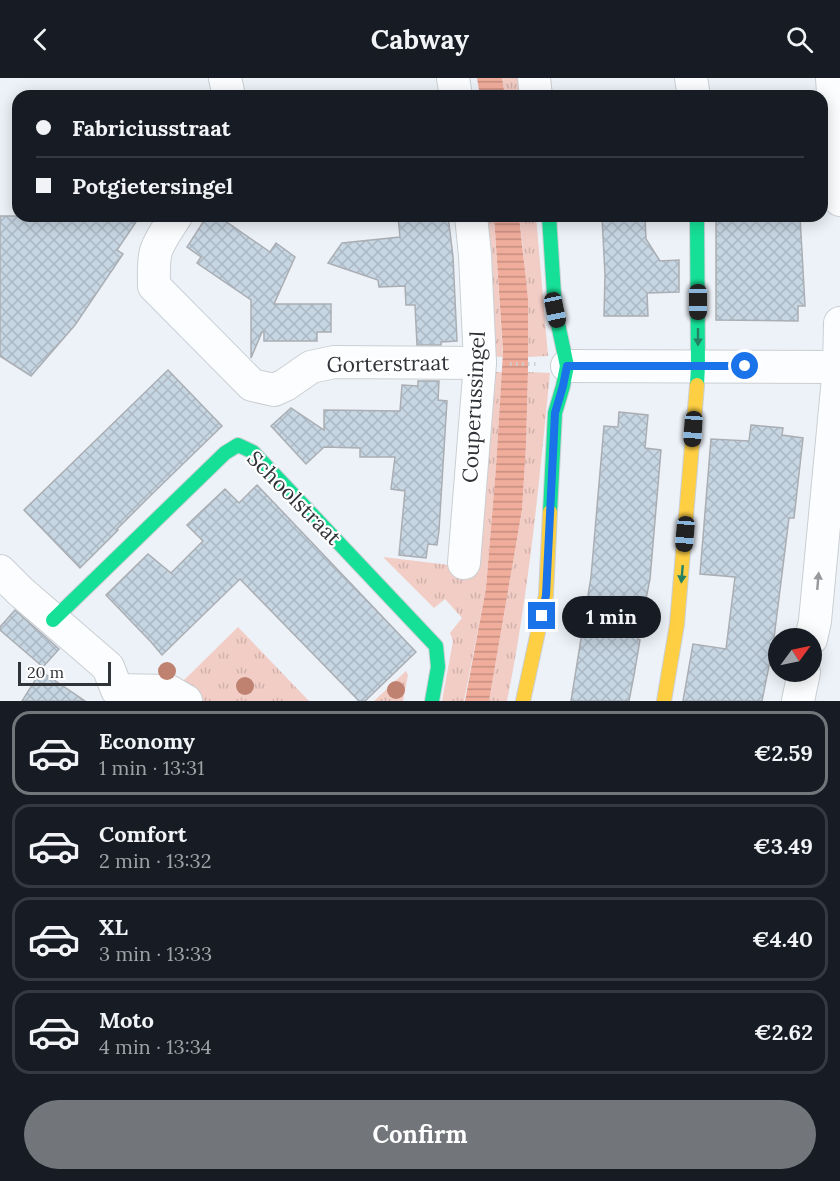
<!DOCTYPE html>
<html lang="en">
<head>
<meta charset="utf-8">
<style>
	:root { --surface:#171b24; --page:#20242c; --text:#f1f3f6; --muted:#9ea1a6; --line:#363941; --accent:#72767b }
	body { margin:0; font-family:Lora,serif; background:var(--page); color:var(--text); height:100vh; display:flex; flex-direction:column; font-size:22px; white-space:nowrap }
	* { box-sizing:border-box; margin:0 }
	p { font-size:20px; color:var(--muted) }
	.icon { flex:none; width:33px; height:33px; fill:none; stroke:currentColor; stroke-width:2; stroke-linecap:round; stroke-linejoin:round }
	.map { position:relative; height:623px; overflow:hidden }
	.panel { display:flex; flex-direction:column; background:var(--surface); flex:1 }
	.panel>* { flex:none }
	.top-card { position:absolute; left:12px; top:12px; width:816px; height:132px; border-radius:18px; box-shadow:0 3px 15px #0003; display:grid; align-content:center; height:132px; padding:0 24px; background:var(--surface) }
	.needle { width:39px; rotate:57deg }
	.fabs { position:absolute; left:768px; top:550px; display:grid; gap:12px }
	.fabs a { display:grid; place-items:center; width:54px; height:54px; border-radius:50%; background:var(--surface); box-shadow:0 3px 15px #0003; font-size:30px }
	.scale { position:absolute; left:18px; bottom:15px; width:93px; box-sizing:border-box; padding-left:6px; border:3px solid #303438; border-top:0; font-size:16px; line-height:21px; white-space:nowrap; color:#303438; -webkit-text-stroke:4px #fff; paint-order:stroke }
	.end { position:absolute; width:27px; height:27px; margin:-14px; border:8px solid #1a73e8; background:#fff; box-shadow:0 0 0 3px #fff }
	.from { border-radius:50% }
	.bubble { position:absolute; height:42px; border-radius:21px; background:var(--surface); box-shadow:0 3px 15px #0003; font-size:20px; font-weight:700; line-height:42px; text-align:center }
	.car { position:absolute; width:18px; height:36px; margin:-18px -9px; border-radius:8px; box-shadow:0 0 4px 2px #0007; background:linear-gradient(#222 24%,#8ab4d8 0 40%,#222 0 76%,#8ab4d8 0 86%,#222 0) }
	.top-card b { display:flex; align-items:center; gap:21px; height:57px; font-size:22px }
	.top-card b+b { border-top:2px solid var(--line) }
	.top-card i { width:15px; height:15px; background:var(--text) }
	ul { padding:10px 0 0; list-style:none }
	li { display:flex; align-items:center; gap:18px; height:84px; margin:0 12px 9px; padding:0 12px; border:3px solid var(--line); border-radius:18px }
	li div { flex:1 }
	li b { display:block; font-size:22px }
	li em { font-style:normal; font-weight:700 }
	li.active { border-color:var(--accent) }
	li>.icon { width:54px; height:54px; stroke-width:1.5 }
	.action { display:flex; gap:12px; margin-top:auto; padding:12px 24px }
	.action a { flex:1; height:69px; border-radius:36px; background:var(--accent); color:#fff; font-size:24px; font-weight:700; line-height:69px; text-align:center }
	header { display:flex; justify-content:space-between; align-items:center; height:78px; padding:0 24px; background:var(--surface); font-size:27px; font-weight:700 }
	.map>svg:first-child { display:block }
	.grass { fill:url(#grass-tufts) }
	.water { fill:url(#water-rules) }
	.building { fill:url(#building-cross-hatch); stroke:#aaaeb3; stroke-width:1.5 }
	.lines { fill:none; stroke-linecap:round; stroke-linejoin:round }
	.street-casing { stroke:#cacfd3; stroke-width:34 }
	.fast-casing { stroke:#cacfd3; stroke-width:16 }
	.slow-casing { stroke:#cacfd3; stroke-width:16 }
	.path { stroke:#cfd0d3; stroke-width:4; stroke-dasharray:1.5 4.5; stroke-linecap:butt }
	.street { stroke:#fcfdfe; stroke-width:32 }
	.fast { stroke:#16e098; stroke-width:14 }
	.slow { stroke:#ffcf43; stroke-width:14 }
	.tree { fill:#bf8271 }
	.oneway { fill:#248163 }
	.oneway2 { fill:#96989b }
	.route { stroke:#1a73e8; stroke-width:8 }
	.labels { text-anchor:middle; stroke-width:4.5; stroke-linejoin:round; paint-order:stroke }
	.street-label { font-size:21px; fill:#303438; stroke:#fff }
</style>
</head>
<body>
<header><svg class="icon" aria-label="back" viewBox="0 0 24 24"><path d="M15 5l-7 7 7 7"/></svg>Cabway<svg class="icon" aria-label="search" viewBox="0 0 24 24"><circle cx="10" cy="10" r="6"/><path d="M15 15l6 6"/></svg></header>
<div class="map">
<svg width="840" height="623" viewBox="0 0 840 623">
	<defs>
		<pattern id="grass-tufts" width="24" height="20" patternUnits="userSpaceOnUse" patternTransform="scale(1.5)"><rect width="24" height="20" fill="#f2cdc6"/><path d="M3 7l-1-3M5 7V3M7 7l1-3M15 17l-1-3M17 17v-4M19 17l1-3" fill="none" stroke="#d0b1ab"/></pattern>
		<pattern id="water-rules" width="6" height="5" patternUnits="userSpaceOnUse" patternTransform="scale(1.5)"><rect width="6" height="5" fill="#f1ad9c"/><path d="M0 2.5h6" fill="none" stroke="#c48e80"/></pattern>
		<pattern id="building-cross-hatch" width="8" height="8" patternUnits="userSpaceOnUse" patternTransform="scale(1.5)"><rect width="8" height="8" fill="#c7d6e3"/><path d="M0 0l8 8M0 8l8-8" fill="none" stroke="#abb8c4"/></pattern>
	</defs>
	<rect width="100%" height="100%" fill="#ecf2f8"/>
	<g class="grass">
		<path d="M502,0H520L523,18H505Z"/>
		<path d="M478,138H494L503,279L488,278Z"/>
		<path d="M519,138H536L548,278L528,279L523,171Z"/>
		<path d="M486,294H502L496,389L486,510L464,623H442L453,563L450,555L462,540L445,521L434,530L383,479L474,490Z"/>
		<path d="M528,294L550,295C539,405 529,515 507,623H489L522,432L526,368Z"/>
		<path d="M238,549L309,623H202L179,607Z"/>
		<path d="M406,593L408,597L403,623H374Z"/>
	</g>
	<g class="water">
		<path d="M477,0H502L505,18H480Z"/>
		<path d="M494,138H519L528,222V294L526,368L522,432L489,623H465L486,510L496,389L503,274Z"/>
	</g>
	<g class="building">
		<path d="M0,138H140L117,172L123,176L75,247L31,298L0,278Z"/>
		<path d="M207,138H218L270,174L276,165L295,179L274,226H331V254H317V263H264V254H262L251,280V222L197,185L201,179L187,169Z"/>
		<path d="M398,138H448L453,179L457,263L441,264V267H417L415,227H406L405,208L379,209L378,202L328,185L342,165L400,159Z"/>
		<path d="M614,138H645L646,161L660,183L679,182V214L647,215L648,238H604L605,197L602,139Z"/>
		<path d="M761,138H800L805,228H798V243L716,242V142Z"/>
		<path d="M168,292L222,348L150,418L117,451L118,452L80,490L24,432Z"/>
		<path d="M418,303H439L438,322L447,323L439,452L437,467L428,466L426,480L399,477L405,413L391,411L395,379H360V370L324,369L306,386L271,348L291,330L324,352V332L400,333L402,307L418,308Z"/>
		<path d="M619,334L648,337L645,370L661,372L650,501L638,561L640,562L634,597L629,623H571L591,499L604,348L618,349Z"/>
		<path d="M751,347L783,350L782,357L803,360L794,440H789L773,568L762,623H683L693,566L726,571L735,499L700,496L711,361L749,363Z"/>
		<path d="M257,407L416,574L365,623H359L240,501L162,577L151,564L106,517L148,476L171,495L203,463L187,447L225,411L239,425Z"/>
		<path d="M15,532L59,571L43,589L0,552V549Z"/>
		<path d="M41,593L85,623H22Z"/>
	</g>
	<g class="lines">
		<g class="street-casing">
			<g id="street">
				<path d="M225,0L229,18"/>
				<path d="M453,0L456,18"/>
				<path d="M534,0L536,18"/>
				<path d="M691,0L694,18"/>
				<path d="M832,0L840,122"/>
				<path d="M176,138C169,149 160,161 156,173C153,184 154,197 154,208L252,307L274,312L285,307L311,289L334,284L480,285"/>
				<path d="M567,288L840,289"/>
				<path d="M464,485L480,285L475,177L471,138"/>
				<path d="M0,493L20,513L108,589L117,612L169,613L186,623"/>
				<path d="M811,561L815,543L839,289L840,245"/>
				<path d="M798,623L804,594"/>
			</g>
		</g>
		<g class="fast-casing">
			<g id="fast">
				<path d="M549,138L555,232L567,288L563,308L555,335L550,434"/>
				<path d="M697,307L698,288L697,138"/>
				<path d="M53,542L225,375L238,367L253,374L436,568L438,589L432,623"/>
			</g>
		</g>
		<g class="slow-casing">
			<g id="slow">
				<path d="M523,623L546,517L550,434"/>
				<path d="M664,623L677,546L697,307"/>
			</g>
		</g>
		<path class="path" d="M510,286H536"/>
		<use href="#street" class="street"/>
		<use href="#fast" class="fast"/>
		<use href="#slow" class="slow"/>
	</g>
	<g class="tree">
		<circle cx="167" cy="593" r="9"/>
		<circle cx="245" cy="608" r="9"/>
		<circle cx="396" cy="612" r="9"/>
	</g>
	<defs><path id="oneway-solid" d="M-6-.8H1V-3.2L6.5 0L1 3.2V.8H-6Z" transform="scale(1.5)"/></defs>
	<g class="oneway">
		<use href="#oneway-solid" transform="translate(698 259) rotate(90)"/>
		<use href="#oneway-solid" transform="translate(682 496) rotate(95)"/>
	</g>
	<use class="oneway2" href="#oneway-solid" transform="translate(818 503) rotate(-85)"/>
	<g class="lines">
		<path class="route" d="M542,538L546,517L555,335L563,308L567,288H745"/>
	</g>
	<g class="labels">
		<g class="street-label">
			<text transform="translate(388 286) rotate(-1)" y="7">Gorterstraat</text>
			<text transform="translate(474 329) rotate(-87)" y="7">Couperussingel</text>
			<text transform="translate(294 420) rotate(45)" y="7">Schoolstraat</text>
		</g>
	</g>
</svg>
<div class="fabs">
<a><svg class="needle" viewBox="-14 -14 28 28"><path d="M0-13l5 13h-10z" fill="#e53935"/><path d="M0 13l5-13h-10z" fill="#9ea1a6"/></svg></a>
</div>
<div class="scale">20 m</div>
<i class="end from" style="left:745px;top:288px"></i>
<i class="end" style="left:542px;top:538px"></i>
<div class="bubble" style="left:562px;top:518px;width:99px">1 min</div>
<i class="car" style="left:698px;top:224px;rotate:180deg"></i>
<i class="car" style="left:555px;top:232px;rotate:168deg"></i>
<i class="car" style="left:693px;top:351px;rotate:184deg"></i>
<i class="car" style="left:685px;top:456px;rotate:185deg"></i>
<div class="top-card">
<b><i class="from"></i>Fabriciusstraat</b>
<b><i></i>Potgietersingel</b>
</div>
</div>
<section class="panel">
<ul>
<li class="active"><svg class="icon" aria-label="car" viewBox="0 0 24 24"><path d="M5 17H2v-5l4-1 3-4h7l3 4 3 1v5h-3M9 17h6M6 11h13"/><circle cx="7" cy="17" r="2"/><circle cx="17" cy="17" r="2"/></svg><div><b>Economy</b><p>1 min · 13:31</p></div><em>€2.59</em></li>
<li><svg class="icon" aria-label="car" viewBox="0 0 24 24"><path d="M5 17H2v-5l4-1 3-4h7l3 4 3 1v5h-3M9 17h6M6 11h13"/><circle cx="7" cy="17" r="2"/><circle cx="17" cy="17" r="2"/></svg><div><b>Comfort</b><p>2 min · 13:32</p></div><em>€3.49</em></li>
<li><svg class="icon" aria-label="car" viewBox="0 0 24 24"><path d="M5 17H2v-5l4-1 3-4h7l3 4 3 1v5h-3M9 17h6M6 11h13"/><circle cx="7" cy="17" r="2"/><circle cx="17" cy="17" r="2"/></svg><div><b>XL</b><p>3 min · 13:33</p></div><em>€4.40</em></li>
<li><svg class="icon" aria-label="car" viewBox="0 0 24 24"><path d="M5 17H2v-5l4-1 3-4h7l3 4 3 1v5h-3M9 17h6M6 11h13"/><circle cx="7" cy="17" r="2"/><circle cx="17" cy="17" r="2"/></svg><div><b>Moto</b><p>4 min · 13:34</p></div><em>€2.62</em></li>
</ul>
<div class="action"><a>Confirm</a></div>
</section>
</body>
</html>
